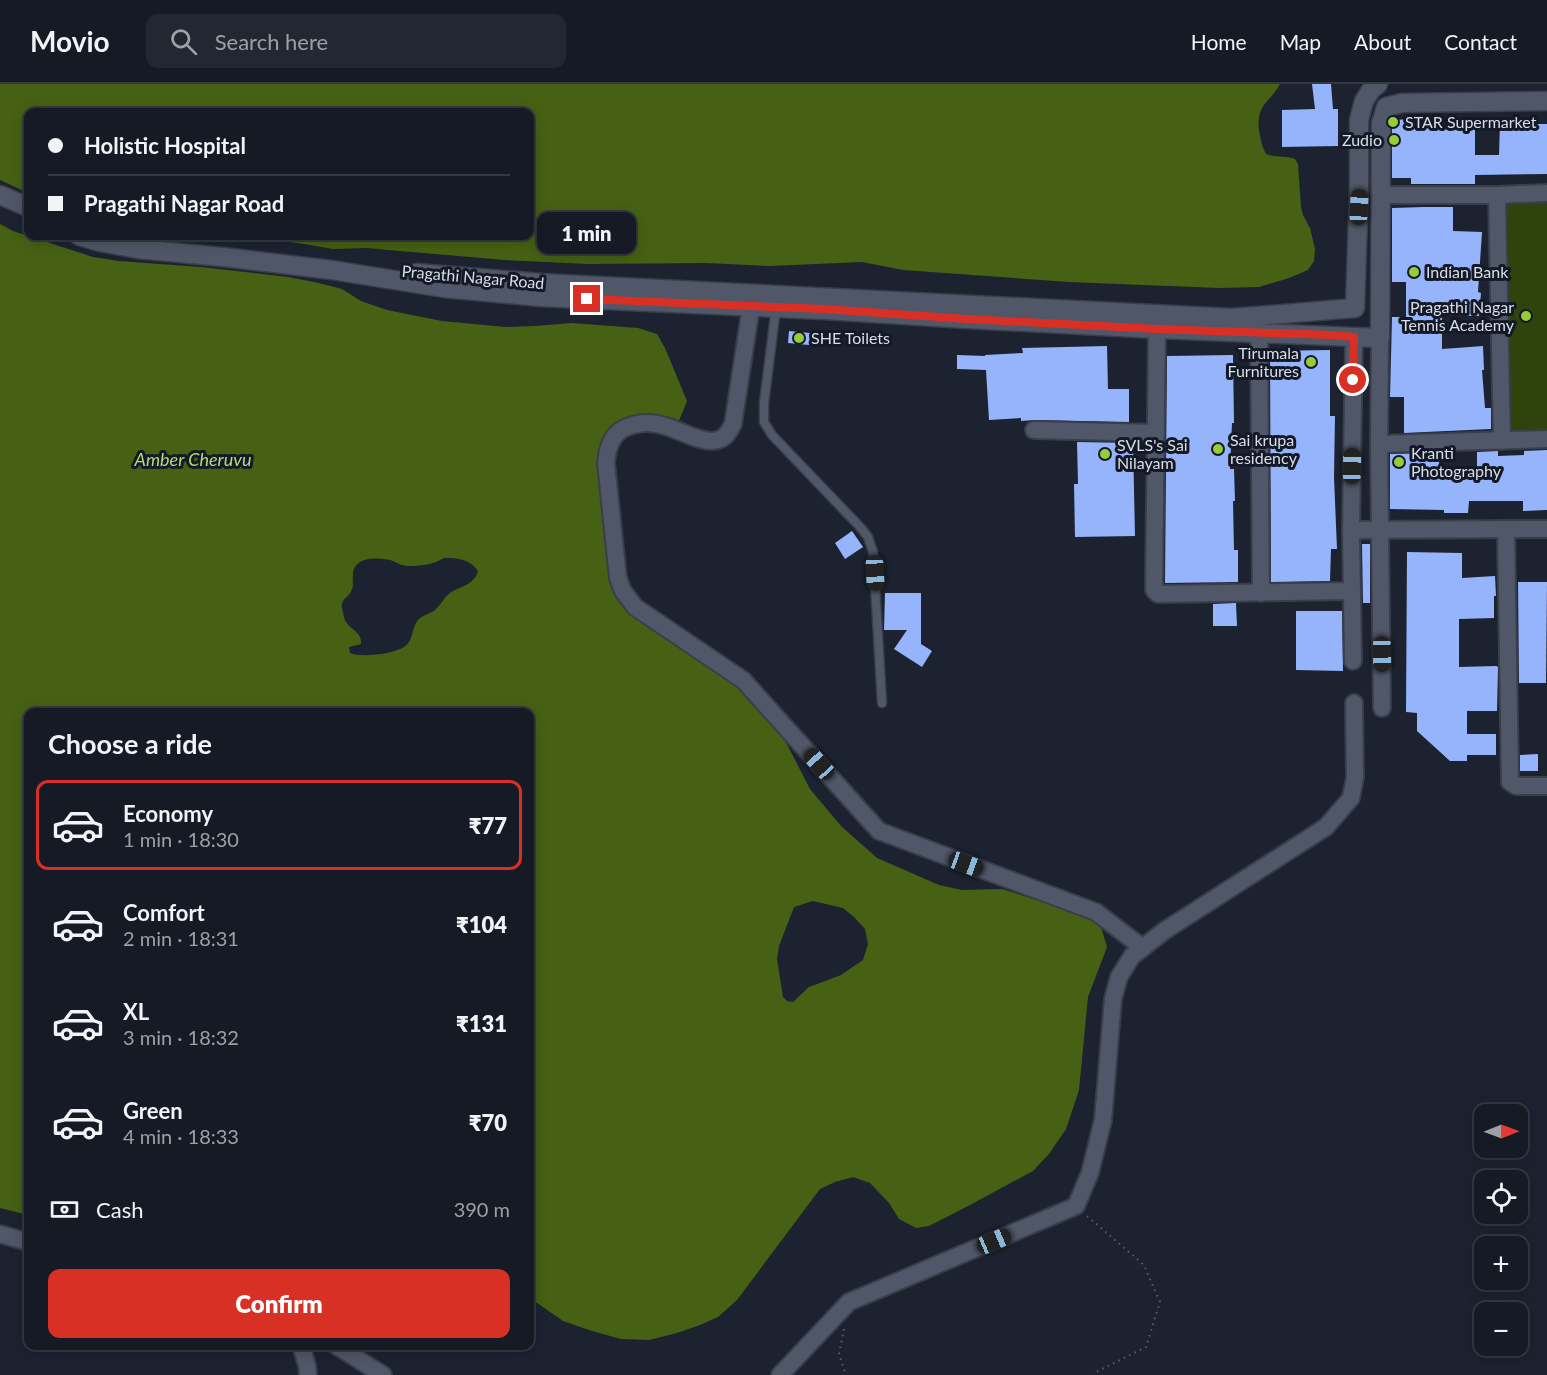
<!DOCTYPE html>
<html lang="en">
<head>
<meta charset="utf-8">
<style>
	:root { --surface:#151a24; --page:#222731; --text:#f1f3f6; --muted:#9da1a6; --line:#343841; --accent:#d93025 }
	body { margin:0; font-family:Lato,sans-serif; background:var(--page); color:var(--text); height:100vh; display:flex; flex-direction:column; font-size:22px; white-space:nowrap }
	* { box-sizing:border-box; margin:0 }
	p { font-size:20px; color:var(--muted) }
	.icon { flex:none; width:33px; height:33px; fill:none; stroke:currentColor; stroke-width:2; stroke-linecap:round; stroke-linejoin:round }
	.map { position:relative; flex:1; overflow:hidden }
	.panel { position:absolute; left:24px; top:624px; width:510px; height:642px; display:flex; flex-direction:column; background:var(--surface); border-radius:12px; box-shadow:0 3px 15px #0003,0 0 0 2px var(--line) }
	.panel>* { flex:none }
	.guide { position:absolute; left:24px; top:24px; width:510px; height:132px; border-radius:12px; box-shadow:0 3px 15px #0003,0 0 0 2px var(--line); display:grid; align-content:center; height:132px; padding:0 24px; background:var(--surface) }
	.needle { width:39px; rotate:89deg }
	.controls { position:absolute; left:1474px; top:1020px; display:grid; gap:12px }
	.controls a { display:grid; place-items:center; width:54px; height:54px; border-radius:12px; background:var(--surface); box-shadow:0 3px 15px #0003,0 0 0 2px var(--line); font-size:30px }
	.end { position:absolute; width:27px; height:27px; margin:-14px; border:8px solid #d93025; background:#fff; box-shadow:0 0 0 3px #fff }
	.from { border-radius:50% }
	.bubble { position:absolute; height:42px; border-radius:12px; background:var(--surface); box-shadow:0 3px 15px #0003,0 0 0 2px var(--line); font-size:20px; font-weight:800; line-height:42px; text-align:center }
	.car { position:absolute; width:18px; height:36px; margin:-18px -9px; border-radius:8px; box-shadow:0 0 4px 2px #0007; background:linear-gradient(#222 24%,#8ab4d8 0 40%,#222 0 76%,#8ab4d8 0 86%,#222 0) }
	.guide b { display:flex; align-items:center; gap:21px; height:57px; font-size:22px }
	.guide b+b { border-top:2px solid var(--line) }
	.guide i { width:15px; height:15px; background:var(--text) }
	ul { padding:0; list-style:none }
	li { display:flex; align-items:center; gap:18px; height:90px; margin:0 12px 9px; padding:0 12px; border:3px solid transparent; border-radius:12px }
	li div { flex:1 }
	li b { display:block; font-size:22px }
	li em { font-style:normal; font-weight:800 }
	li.selected { border-color:var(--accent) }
	li>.icon { width:54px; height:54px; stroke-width:1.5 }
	h2 { padding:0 24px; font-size:27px; line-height:72px }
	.pay { display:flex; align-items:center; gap:15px; height:66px; padding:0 24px; font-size:22px }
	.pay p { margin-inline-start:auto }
	.button { display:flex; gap:12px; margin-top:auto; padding:12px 24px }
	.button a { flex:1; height:69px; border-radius:12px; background:var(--accent); color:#fff; font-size:24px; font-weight:800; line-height:69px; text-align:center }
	header { display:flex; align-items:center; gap:36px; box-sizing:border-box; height:84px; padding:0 30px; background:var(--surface); border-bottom:2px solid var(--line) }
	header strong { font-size:28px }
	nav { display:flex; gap:33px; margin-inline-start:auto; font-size:21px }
	.search { width:420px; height:54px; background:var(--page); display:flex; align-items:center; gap:15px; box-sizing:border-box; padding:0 21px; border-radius:12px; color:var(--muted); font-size:22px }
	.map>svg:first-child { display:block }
	.green { fill:#2f430d }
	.water { fill:#466113; fill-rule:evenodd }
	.building { fill:#95b4fb }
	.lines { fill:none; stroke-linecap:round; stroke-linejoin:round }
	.lane-casing { stroke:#3a3e4a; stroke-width:11 }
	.street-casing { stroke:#3a3e4a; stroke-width:20 }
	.secondary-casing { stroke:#3a3e4a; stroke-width:21 }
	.path { stroke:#585e6b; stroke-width:2; stroke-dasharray:1.5 4.5; stroke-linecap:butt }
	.lane { stroke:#505768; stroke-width:8 }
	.street { stroke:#505768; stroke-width:16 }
	.secondary { stroke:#505768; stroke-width:18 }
	.route { stroke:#d93025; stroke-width:8 }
	.poi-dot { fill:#97cc39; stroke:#131926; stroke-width:2 }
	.labels { text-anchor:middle; stroke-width:6; stroke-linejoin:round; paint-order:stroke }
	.poi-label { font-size:16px; fill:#dadee8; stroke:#131926; text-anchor:start }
	.street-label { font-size:16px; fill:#dadee8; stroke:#131926 }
	.water-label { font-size:18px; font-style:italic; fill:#b2dc77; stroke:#131926 }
</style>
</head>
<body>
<header>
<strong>Movio</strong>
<div class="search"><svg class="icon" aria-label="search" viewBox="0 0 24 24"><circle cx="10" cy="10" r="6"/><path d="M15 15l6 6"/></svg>Search here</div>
<nav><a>Home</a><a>Map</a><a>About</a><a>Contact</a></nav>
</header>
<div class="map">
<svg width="1547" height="1291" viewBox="0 0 1547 1291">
	<rect width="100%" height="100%" fill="#1c2230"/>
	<path class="green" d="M1547,115V347H1505L1503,116Z"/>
	<g class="water">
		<path d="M0,0H1280C1269,20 1256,20 1259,47C1261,56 1262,63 1266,70C1277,74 1285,71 1295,75L1298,80L1301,123L1303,131L1310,144L1315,165L1314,177L1308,186L1289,194L1259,203L1219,204L1069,198L903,186L862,178L770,182L706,179L588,180L505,176L400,167L367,164L333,165L298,159L229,152H530V28H28V109L0,96Z"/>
		<path d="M0,140L13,147L93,173L119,177L201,183L288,193L319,199L342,205L361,217L387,226L442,237L505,243L535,242L572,239L638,244L657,250L665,264L687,317L678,339L661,337L603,362L613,494L739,599L758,627L775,637L810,705L841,742L877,774L939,801L962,806L1002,805L1065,825L1100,840L1107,863L1088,913L1079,1006L1066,1045L1049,1070L1033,1087L970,1121L929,1142L916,1144L899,1135L889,1119L870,1099L853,1093L835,1098L820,1105L737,1216L718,1233L700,1241L677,1249L649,1256L621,1255L592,1247L563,1237L530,1214V628H28V1131L0,1124ZM444,474C457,474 470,475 478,487C474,501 461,502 450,509C444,513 441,521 435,526C430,530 423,531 419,535C411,543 414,557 404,563C393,570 362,574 350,569L349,563L361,560C362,548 351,546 346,538C344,535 343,528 342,524C340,514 350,514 352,505C354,501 352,496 353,491C353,473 376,473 390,476C396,478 402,482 408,482C420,482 433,481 444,474ZM813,817L843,824L854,833L865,845L868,860L863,876L841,891L809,903L793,918L787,917L783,913L777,875L779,862L794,823Z"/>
	</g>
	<g class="building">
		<path d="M1312,0H1331L1333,25H1338V62L1282,63V26L1315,25Z"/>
		<path d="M1429,34V44L1475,43V71H1499L1500,38H1519V40H1547V90L1475,91V100H1411V94H1392V41L1394,36Z"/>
		<path d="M1424,123H1453V147L1482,148L1478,208L1481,209L1479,232L1442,231V265L1483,262L1484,286H1482L1485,324H1491V345L1404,349V313H1390L1392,233H1406V198H1392V124Z"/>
		<path d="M789,247L810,249L809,261L788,259Z"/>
		<path d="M1107,262L1108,305H1129V338L1034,336L1021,337V334L989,336L986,286L957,285V271L985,272V271L1023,269L1022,264Z"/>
		<path d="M1330,266V332H1335L1334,393L1337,465H1331L1330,497L1271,498L1270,267Z"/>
		<path d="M1233,271L1234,339H1232L1230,385H1234L1235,417H1233L1234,466H1238V498L1165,499L1167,272Z"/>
		<path d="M1077,358L1133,359L1135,452L1075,453L1074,400H1078Z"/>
		<path d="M1547,366V426L1523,427V417H1469L1468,429H1444V426L1390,425V370L1439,369V394L1477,395V368L1498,367V372L1524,371V367Z"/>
		<path d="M852,447L863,463L845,475L835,459Z"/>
		<path d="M1362,460H1370V519H1363Z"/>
		<path d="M1407,468L1462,469V494L1495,492L1496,512H1494V534L1459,535V583L1496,582L1498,583L1497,627H1467V650H1496V671H1467V677H1450L1417,647V629L1406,628Z"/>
		<path d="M1518,498H1547L1546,599H1519Z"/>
		<path d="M885,509H921V560L932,567L922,583L894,565L907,546H884Z"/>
		<path d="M1236,519L1237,542H1213V520Z"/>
		<path d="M1296,527H1342L1343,587L1296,586Z"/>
		<path d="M1538,670V687H1520V671Z"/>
	</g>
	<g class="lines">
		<g class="lane-casing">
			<path id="lane" d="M776,224L764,319V338L772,351L861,444L868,453L873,468L882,619"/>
		</g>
		<g class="street-casing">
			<g id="street">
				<path d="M1382,111H1497L1547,109"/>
				<path d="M1497,111L1502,357"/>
				<path d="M751,223L733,340C730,346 726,354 718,356C704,361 680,346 665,342C655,339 643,338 633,341C613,346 608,360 606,379L618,494L623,507L635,523L743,596L879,747L1096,828L1143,864"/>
				<path d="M1157,245L1154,506L1158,510L1352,507"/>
				<path d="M1259,249L1261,509"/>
				<path d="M1380,254L1379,360L1382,624"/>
				<path d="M1034,346L1156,349"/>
				<path d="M1379,360L1547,355"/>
				<path d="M1506,445L1510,698L1516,702H1547"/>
				<path d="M1351,446L1547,445"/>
				<path d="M1353,577L1351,446L1354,253"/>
				<path d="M0,1150L28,1158"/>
				<path d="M301,1262L307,1281L308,1291"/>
				<path d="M337,1262L383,1291"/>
				<path d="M780,1291L849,1218L1076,1122L1090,1089L1103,1036L1113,915L1119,893L1132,872L1164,847L1326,743L1351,714L1355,693L1354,619"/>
			</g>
		</g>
		<g class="secondary-casing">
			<g id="secondary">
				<path d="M0,111L28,123"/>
				<path d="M79,152L100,158L138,165L223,173L332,186L444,204L540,213L824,226L967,235L1157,245L1380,254L1381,39L1386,23L1402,19L1547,17"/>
				<path d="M417,189L541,199L1232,234L1355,224L1359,103V36L1364,17L1371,6L1378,0"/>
			</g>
		</g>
		<g class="path">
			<path d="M1087,1132L1144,1181L1160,1218L1146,1263L1096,1288L1094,1291"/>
			<path d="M844,1245L839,1270L846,1291"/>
		</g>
		<use href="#lane" class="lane"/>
		<use href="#street" class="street"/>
		<use href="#secondary" class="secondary"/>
	</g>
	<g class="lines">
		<path class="route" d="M587,215L824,225L967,235L1157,245L1332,251L1354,253L1353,296"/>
	</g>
	<g class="poi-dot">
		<circle cx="1393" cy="38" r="6"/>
		<circle cx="1394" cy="56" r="6"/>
		<circle cx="1414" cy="188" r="6"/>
		<circle cx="1526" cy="232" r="6"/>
		<circle cx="799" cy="254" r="6"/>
		<circle cx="1311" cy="278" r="6"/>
		<circle cx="1218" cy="365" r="6"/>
		<circle cx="1105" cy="370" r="6"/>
		<circle cx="1399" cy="378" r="6"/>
	</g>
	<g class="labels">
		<g class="poi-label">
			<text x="1405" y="44">STAR Supermarket</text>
			<text x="1382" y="62" text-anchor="end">Zudio</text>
			<text x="1426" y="194">Indian Bank</text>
			<text x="1514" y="229" text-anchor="end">Pragathi Nagar<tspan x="1514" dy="18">Tennis Academy</tspan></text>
			<text x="811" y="260">SHE Toilets</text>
			<text x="1299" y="275" text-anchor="end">Tirumala<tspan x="1299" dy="18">Furnitures</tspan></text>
			<text x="1230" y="362">Sai krupa<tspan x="1230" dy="18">residency</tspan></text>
			<text x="1117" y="367">SVLS's Sai<tspan x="1117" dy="18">Nilayam</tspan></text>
			<text x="1411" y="375">Kranti<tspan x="1411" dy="18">Photography</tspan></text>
		</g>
		<g class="street-label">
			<text transform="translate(473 193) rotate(5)" y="6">Pragathi Nagar Road</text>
		</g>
		<g class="water-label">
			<text x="193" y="382">Amber Cheruvu</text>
		</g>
	</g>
</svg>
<div class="controls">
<a><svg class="needle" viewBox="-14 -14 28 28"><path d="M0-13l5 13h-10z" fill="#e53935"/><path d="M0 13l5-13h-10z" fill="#9da1a6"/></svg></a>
<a><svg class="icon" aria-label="locate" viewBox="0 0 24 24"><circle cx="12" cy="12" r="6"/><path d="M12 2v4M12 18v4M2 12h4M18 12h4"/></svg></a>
<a>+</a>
<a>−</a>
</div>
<i class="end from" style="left:1353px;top:296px"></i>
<i class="end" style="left:587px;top:215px"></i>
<div class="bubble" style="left:537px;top:128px;width:99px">1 min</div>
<i class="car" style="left:1359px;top:123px;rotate:3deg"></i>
<i class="car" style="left:1352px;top:382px;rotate:1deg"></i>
<i class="car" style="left:875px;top:489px;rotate:177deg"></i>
<i class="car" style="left:1382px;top:570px;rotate:179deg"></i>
<i class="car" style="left:819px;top:680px;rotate:318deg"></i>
<i class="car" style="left:966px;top:780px;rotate:110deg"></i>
<i class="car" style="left:994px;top:1157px;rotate:67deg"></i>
<div class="guide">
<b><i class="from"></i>Holistic Hospital</b>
<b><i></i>Pragathi Nagar Road</b>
</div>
<section class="panel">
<h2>Choose a ride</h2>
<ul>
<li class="selected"><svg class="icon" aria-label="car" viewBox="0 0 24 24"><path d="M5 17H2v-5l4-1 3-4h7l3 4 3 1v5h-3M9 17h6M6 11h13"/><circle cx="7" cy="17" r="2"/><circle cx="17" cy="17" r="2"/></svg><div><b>Economy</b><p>1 min · 18:30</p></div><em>₹77</em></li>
<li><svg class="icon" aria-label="car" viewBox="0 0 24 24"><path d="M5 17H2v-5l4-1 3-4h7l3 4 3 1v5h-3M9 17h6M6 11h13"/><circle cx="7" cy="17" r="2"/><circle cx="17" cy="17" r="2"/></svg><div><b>Comfort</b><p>2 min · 18:31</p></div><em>₹104</em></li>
<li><svg class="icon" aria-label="car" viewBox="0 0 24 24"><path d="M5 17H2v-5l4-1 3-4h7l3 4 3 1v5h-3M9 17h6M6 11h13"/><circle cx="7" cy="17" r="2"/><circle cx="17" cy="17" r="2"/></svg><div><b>XL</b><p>3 min · 18:32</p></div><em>₹131</em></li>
<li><svg class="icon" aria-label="car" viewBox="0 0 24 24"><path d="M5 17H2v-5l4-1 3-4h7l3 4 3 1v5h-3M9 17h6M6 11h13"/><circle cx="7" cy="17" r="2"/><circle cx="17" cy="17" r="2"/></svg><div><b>Green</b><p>4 min · 18:33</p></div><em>₹70</em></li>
</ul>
<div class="pay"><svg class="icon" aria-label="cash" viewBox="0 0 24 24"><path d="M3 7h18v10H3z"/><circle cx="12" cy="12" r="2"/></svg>Cash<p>390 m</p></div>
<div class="button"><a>Confirm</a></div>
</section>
</div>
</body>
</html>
